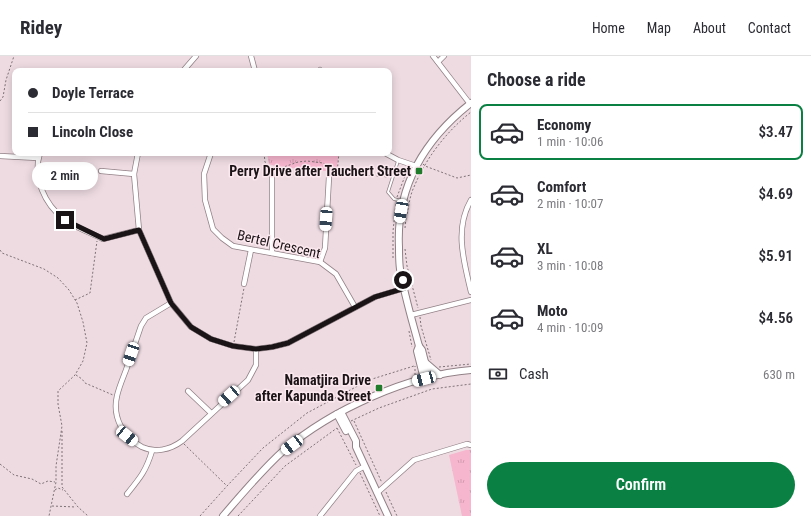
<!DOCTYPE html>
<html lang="en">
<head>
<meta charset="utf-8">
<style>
	:root { --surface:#fff; --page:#f7f7f7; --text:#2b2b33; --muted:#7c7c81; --line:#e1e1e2; --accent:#0b8043 }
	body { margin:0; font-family:"Roboto Condensed",sans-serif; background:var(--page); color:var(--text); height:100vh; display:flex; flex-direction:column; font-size:15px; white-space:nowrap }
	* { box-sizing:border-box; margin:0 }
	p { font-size:13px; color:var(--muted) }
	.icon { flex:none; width:22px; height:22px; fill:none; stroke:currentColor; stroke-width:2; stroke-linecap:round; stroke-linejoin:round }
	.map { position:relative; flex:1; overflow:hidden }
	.side { display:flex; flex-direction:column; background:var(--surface); width:340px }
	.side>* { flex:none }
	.banner { position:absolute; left:12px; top:12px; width:380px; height:88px; border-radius:8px; box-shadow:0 2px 10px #0003; display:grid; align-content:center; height:88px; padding:0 16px; background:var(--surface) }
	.end { position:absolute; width:18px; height:18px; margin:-9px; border:5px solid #1b1417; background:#fff; box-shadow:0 0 0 2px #fff }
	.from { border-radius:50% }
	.bubble { position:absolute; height:28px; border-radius:14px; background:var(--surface); box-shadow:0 2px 10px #0003; font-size:13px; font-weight:600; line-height:28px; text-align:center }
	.car { position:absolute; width:12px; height:24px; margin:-12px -6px; border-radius:5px; box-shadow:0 0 3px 1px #0007; background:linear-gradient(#fff 24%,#345 0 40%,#fff 0 76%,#345 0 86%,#fff 0) }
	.banner b { display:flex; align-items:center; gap:14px; height:38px; font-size:15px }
	.banner b+b { border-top:1px solid var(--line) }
	.banner i { width:10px; height:10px; background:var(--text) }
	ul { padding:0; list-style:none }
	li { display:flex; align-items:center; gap:12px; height:56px; margin:0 8px 6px; padding:0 8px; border:2px solid transparent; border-radius:8px }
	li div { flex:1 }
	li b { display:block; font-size:15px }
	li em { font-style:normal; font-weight:600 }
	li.current { border-color:var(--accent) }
	li>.icon { width:36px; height:36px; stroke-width:1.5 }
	h2 { padding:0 16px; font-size:18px; line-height:48px }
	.pay { display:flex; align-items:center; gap:10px; height:44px; padding:0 16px; font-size:15px }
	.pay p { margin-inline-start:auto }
	.action { display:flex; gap:8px; margin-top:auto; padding:8px 16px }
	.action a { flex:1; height:46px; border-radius:24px; background:var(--accent); color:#fff; font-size:16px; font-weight:600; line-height:46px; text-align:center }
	header { display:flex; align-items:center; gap:24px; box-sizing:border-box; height:56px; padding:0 20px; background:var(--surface); border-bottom:1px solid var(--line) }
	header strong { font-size:19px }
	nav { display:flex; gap:22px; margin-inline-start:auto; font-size:14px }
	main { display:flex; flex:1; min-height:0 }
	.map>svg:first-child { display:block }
	.grass { fill:url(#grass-tufts) }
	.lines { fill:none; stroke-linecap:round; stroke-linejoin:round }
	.lane-casing { stroke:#928187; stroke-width:3.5 }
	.street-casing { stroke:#928187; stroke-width:6 }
	.secondary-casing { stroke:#928187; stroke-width:8 }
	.path { stroke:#7f7277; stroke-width:1; stroke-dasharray:2 2; stroke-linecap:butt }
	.lane { stroke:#fff; stroke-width:2 }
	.street { stroke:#fff; stroke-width:4.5 }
	.secondary { stroke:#fff; stroke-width:6 }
	.route { stroke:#1b1417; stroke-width:5 }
	.poi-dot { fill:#207b2a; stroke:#fce8ef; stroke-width:1.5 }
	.labels { text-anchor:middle; stroke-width:3; stroke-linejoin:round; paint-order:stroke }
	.poi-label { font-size:14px; font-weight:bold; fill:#1b1417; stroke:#fce8ef; text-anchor:end }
	.street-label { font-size:14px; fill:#1b1417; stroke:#fce8ef }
</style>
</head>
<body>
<header>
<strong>Ridey</strong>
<nav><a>Home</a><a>Map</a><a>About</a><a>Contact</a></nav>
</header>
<main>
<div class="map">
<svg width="471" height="460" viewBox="0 0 471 460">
	<defs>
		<pattern id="grass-tufts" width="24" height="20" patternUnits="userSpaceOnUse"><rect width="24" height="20" fill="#f6b6ce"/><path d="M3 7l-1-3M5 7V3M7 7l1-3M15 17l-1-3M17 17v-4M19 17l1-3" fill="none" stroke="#d29cb0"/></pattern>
	</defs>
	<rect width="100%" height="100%" fill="#eedbe2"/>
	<g class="grass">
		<path d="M267,97H339L336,116L278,111L269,108Z"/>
		<path d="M466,394H471V460H462L449,399Z"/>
	</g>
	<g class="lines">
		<g class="lane-casing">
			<path id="lane" d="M398,105L388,136L394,143L401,145"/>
		</g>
		<g class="street-casing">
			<g id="street">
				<path d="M251,0L255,15"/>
				<path d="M433,0L470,48"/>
				<path d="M438,6L444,0"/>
				<path d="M183,15L196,0"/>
				<path d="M319,15L320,14"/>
				<path d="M40,97C32,121 45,149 64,163C75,172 92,177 103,183L139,174"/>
				<path d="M138,97L134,118L139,174L171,247L191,271L211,283L233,290L256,293L272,291L288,287L375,241L405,232"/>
				<path d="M211,97L204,118L205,144L213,173L222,182L233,190L320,206L336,218L355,251"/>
				<path d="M385,97L398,104L416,110"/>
				<path d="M0,100L38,102"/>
				<path d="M101,115L134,118"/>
				<path d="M272,120V197"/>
				<path d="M471,144C454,173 464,206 471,236"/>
				<path d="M320,206L325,192L329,121"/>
				<path d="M244,228L251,194"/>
				<path d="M171,247L146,262L141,270C136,285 131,299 126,314C123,322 119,331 117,340C112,361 123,381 142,391C155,397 170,394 182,385L248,324L256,309V293"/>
				<path d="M411,259L471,244"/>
				<path d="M188,335L211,357"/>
				<path d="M377,437L414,404L467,388L471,389"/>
				<path d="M127,438C140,422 146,415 152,395"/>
				<path d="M320,460L356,415L365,410"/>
			</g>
		</g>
		<g class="secondary-casing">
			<g id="secondary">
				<path d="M419,290L422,294L429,322"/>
				<path d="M426,307L440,319"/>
				<path d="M424,323L417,295L419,290C412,264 404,238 400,213C399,206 399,198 399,191C396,130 424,84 471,47"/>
				<path d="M341,356L356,385V391L388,460"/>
				<path d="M337,358L346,375"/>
				<path d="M223,460C242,438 261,415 283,395C331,354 408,319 471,314"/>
			</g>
		</g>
		<g class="path">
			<path d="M0,45L3,41L6,24L14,0"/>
			<path d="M264,97L265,106L268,110L271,112L278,113L298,106L307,105L323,107L337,117L389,121"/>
			<path d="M423,108L425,110L457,122L471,119"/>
			<path d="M332,119L337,117L339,97"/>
			<path d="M397,141L408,112"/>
			<path d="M407,158C409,149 410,139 414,131C426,102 446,76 471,56"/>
			<path d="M405,172L406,161"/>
			<path d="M405,193L407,210L418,252"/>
			<path d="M0,194L2,197L44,213L58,222L69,234L77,247L83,266L87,287L83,305L75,319L58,335V348L62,370L56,410V426L49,460"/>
			<path d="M393,202V175L396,148"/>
			<path d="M75,244L90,237L97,185"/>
			<path d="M420,261L421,270L431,304"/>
			<path d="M409,275L412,291"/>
			<path d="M234,286L244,232"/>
			<path d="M439,311L471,308"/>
			<path d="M76,319L82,323L85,327L113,339"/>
			<path d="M415,319V310"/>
			<path d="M351,365L379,352L432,333L471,328"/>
			<path d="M354,365L382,427"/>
			<path d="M337,372L356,409"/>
			<path d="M62,375V431L78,451L88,460"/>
			<path d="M184,388L226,429"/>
			<path d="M0,408L14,419L32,423L41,428L48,425L55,426"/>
			<path d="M360,417L380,460"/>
			<path d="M55,434L58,432L63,434"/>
			<path d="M386,436L397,460"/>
			<path d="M52,450L76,451"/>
			<path d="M200,460L227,430L263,392L307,357L369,324L414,310"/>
			<path d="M238,460L285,410L337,372"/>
		</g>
		<use href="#lane" class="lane"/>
		<use href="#street" class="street"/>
		<use href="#secondary" class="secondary"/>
	</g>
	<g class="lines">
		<path class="route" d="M65,164L104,183L139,174L171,247L191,271L211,283L233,290L256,293L272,291L288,287L375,241L405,232L403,224"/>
	</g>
	<g class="poi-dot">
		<rect x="415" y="111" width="8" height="8" rx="2"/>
		<rect x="375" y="328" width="8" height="8" rx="2"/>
	</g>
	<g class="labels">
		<g class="poi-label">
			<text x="411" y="120">Perry Drive after Tauchert Street</text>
			<text x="371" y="329">Namatjira Drive<tspan x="371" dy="16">after Kapunda Street</tspan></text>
		</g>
		<g class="street-label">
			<text transform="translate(279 188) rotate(13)" y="5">Bertel Crescent</text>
		</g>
	</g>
</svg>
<i class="end from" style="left:403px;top:224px"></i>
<i class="end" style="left:65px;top:164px"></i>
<div class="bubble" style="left:32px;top:106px;width:66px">2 min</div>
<i class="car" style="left:401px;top:155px;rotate:189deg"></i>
<i class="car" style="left:326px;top:163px;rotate:184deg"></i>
<i class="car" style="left:131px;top:298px;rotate:199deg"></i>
<i class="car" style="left:424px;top:323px;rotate:255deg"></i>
<i class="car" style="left:229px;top:340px;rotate:228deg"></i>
<i class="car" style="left:127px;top:380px;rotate:129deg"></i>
<i class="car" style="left:292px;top:389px;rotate:233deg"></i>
<div class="banner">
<b><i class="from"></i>Doyle Terrace</b>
<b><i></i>Lincoln Close</b>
</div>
</div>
<section class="side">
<h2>Choose a ride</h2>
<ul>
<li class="current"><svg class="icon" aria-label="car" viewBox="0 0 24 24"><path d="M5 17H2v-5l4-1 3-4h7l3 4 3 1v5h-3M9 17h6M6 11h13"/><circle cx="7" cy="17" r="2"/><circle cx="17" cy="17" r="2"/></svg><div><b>Economy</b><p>1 min · 10:06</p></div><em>$3.47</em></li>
<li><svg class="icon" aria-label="car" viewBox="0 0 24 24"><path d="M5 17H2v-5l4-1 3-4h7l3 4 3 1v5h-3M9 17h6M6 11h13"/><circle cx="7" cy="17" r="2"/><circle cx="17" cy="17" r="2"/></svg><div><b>Comfort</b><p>2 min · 10:07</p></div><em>$4.69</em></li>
<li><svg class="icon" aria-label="car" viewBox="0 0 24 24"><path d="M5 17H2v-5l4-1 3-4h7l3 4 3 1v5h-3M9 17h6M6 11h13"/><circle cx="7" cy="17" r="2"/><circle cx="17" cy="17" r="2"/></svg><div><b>XL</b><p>3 min · 10:08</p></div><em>$5.91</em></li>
<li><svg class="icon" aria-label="car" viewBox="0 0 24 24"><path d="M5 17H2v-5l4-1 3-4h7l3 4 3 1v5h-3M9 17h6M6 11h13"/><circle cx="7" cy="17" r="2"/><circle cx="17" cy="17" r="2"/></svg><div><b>Moto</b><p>4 min · 10:09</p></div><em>$4.56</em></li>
</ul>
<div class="pay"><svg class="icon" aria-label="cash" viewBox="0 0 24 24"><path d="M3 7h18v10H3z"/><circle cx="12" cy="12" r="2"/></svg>Cash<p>630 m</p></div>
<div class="action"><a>Confirm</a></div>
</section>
</main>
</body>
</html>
